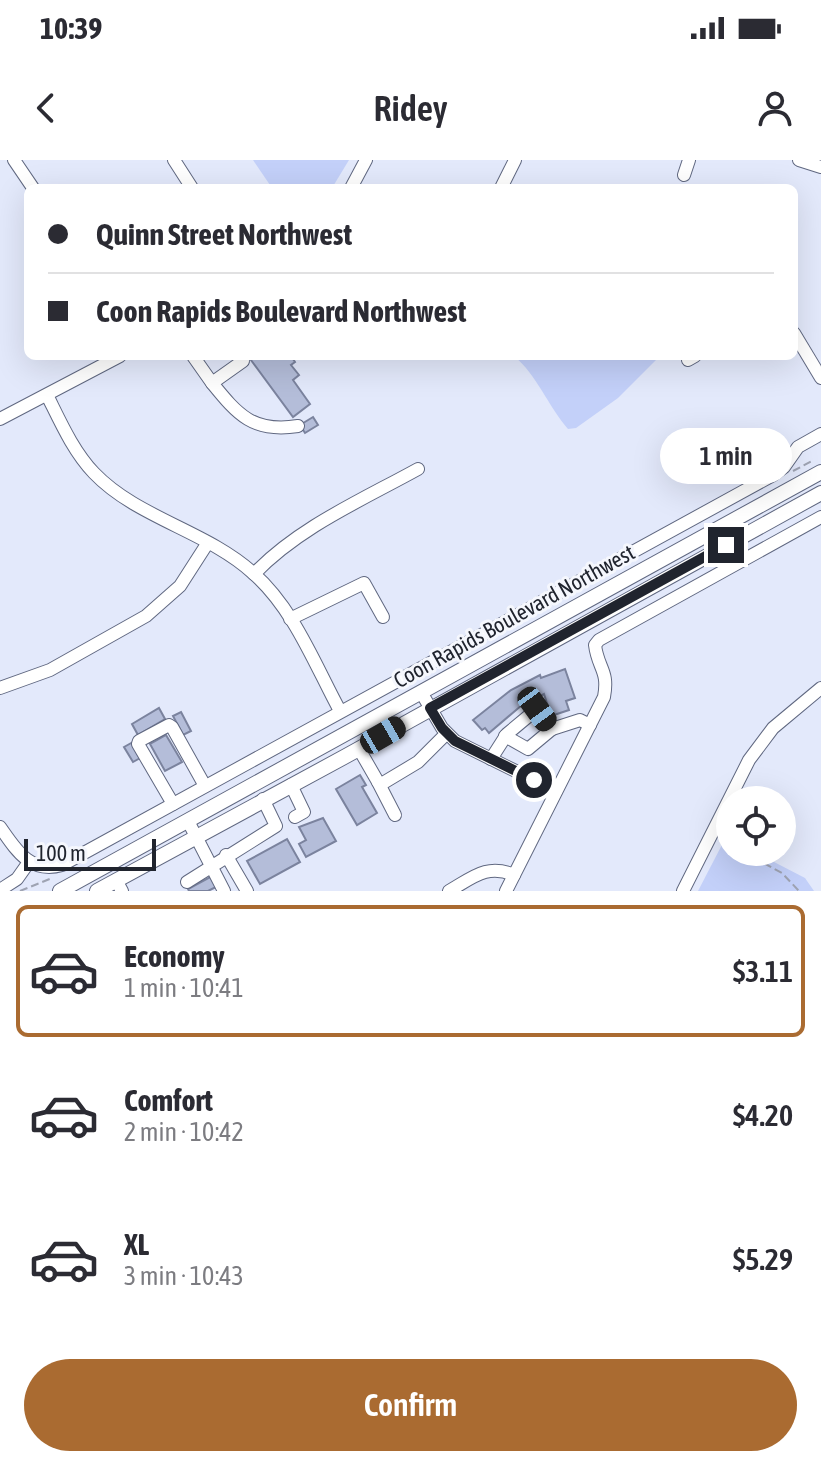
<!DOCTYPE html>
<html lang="en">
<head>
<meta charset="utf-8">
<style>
	:root { --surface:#fff; --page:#f7f7f7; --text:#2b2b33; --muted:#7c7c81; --line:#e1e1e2; --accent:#aa6b31 }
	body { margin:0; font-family:"Asap Condensed",sans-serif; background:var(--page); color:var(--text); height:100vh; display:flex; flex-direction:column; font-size:30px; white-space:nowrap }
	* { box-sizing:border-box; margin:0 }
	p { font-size:26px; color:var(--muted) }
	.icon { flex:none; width:44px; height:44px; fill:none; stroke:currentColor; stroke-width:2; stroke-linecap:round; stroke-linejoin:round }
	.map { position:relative; height:731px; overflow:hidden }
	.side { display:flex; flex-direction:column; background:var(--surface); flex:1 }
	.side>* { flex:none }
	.guide { position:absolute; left:24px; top:24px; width:774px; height:176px; border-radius:12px; box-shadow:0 8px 32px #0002; display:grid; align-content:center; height:176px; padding:0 24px; background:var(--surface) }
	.tools { position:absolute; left:716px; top:626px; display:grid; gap:16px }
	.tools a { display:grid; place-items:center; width:80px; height:80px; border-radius:50%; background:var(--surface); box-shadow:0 8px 32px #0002; font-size:40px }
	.scale { position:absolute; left:24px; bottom:20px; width:132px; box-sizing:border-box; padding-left:8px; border:4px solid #20242e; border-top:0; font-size:22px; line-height:28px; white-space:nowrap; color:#20242e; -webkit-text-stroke:6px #f5f7fd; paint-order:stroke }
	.end { position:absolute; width:36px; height:36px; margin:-18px; border:10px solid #20242e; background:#fff; box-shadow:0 0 0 4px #fff }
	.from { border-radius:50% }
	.bubble { position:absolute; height:56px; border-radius:28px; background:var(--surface); box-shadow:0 8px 32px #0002; font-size:26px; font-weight:600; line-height:56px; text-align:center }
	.car { position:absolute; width:24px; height:48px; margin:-24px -12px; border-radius:10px; box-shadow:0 0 6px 2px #0007; background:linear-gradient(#222 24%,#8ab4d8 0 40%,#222 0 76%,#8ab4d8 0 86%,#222 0) }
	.guide b { display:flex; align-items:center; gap:28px; height:76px; font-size:30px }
	.guide b+b { border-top:2px solid var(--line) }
	.guide i { width:20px; height:20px; background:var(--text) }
	ul { padding:14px 0 0; list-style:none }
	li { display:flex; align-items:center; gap:24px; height:132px; margin:0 16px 12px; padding:0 8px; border:4px solid transparent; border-radius:12px }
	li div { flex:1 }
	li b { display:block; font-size:30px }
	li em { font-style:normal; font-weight:600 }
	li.current { border-color:var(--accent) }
	li>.icon { width:72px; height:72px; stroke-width:1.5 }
	.button { display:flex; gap:16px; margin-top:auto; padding:16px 24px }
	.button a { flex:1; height:92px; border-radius:48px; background:var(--accent); color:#fff; font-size:32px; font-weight:600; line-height:92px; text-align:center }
	.status { display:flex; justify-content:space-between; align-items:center; height:56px; padding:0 40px; background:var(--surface); direction:ltr }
	.status svg { height:22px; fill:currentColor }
	header { display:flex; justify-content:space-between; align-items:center; height:104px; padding:0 24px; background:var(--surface); font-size:36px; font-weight:600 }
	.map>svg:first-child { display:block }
	.green { fill:#c3d0f9 }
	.building { fill:#b4bdd9; stroke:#7b839e; stroke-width:2 }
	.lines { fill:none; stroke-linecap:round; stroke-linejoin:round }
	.minor-casing { stroke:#606881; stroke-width:14 }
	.major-casing { stroke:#606881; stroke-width:16 }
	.path { stroke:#9ea3b2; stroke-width:2; stroke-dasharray:8 4; stroke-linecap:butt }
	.minor { stroke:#fff; stroke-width:12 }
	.major { stroke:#fff; stroke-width:14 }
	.route { stroke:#20242e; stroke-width:10 }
	.labels { text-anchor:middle; stroke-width:6; stroke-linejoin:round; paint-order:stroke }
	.street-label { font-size:22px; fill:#20242e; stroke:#f5f7fd }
</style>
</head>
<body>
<div class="status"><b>10:39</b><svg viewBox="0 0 49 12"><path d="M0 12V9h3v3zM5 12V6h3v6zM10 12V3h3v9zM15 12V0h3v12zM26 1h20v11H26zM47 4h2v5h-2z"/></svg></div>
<header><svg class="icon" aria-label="back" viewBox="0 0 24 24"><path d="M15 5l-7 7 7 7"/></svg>Ridey<svg class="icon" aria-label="person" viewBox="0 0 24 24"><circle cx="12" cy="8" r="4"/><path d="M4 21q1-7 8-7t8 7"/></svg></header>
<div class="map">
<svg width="821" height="731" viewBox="0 0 821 731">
	<rect width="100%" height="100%" fill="#e3e9fb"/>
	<g class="green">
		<path d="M253,0H349L332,28H272Z"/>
		<path d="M514,196H660L618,238L576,268L568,269C548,246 537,215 514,196Z"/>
		<path d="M726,677L730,679V692H755L805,718L814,731H698Z"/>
	</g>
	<g class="building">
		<path d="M248,196H291L295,202L291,205L299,215L293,220L310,244L293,257Z"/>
		<path d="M313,257L318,265L305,273L300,265Z"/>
		<path d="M565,509L575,538L566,541L569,550L551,556L544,534L522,545L489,573L485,568L482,570L473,560L511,530L540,515L541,518Z"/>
		<path d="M159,548L165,559L138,575L132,564Z"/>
		<path d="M181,552L191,571L183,575L173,556Z"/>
		<path d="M166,575L182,602L165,611L150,584Z"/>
		<path d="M133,582L142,597L133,602L124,587Z"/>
		<path d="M360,615L366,625L362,627L377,653L357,665L336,629Z"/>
		<path d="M323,658L336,681L306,697L299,684L306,680L299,667Z"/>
		<path d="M287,679L300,702L260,724L247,701Z"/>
		<path d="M212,716L218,726L208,731H189L188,729Z"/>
	</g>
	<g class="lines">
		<g class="minor-casing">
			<g id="minor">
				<path d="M14,0L33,28"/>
				<path d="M174,0L192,28"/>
				<path d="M799,0L821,7"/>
				<path d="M684,15L689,0"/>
				<path d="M351,28L366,0"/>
				<path d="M501,28L515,0"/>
				<path d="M794,173L821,218"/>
				<path d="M193,196L212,223L243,201"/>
				<path d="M688,200L695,196"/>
				<path d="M212,223C238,255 253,273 298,266"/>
				<path d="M47,235C60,261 73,291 94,313C137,358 207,371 253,413C294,449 315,505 340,551"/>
				<path d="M0,259L120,196"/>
				<path d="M254,414C299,367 362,340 418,309"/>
				<path d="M290,459L364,423L383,457"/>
				<path d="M0,528L50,510L146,456L180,426L207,384"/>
				<path d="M421,532L442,568L455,581L556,631"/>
				<path d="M505,576L528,589L552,569"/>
				<path d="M359,589L378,622L383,623L418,602L446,574"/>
				<path d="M491,599L507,574L537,549L552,569L580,560L590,565"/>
				<path d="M378,622L395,655"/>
				<path d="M291,625L304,652L295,657"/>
				<path d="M173,644L138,584L139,581L169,565L172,567L205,626"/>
				<path d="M188,661L224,731"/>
				<path d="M0,667C16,690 30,714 62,705L773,315L784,307L798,287L821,274"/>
				<path d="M226,695L247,731"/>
				<path d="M116,720L122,731"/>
				<path d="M187,722L276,666L263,639"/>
				<path d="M0,730L17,719L29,702"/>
				<path d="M449,731C472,718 487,703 514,715"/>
				<path d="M506,731L604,537C609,510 598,509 595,485L599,480L821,357"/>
				<path d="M683,731L749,600L773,568L821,528"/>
			</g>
		</g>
		<g class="major-casing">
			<g id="major">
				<path d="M60,731L821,312"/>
				<path d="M97,731L346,596L821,333"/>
			</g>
		</g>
		<g class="path">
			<path d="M793,311L814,300"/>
			<path d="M722,681L730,685"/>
			<path d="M743,692L782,713L799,731"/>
			<path d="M20,731L52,718"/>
		</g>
		<use href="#minor" class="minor"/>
		<use href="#major" class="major"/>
	</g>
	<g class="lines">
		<path class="route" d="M534,620L455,581L442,568L430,548L726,385"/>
	</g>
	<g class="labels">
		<g class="street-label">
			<text transform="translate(514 456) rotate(-29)" y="8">Coon Rapids Boulevard Northwest</text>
		</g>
	</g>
</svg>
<div class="tools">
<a><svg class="icon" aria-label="locate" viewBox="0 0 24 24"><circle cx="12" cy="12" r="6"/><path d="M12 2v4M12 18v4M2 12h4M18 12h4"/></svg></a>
</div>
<div class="scale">100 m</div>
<i class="end from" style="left:534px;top:620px"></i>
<i class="end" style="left:726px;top:385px"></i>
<div class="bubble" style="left:660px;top:268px;width:132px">1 min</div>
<i class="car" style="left:537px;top:549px;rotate:144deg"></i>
<i class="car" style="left:383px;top:575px;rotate:60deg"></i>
<div class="guide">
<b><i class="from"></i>Quinn Street Northwest</b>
<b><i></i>Coon Rapids Boulevard Northwest</b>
</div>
</div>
<section class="side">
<ul>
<li class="current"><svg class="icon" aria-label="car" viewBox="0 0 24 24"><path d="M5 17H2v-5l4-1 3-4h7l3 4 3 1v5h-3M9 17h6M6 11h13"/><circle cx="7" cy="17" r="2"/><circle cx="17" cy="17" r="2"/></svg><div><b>Economy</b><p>1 min · 10:41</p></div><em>$3.11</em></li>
<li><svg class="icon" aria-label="car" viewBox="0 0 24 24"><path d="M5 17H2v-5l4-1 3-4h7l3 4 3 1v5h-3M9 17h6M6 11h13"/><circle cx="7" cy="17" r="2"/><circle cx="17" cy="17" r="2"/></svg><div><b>Comfort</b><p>2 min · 10:42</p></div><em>$4.20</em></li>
<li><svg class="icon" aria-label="car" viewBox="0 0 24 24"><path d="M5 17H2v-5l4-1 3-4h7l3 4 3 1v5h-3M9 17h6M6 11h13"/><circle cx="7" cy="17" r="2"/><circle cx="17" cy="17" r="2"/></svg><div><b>XL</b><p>3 min · 10:43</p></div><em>$5.29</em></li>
</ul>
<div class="button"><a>Confirm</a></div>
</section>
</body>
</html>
